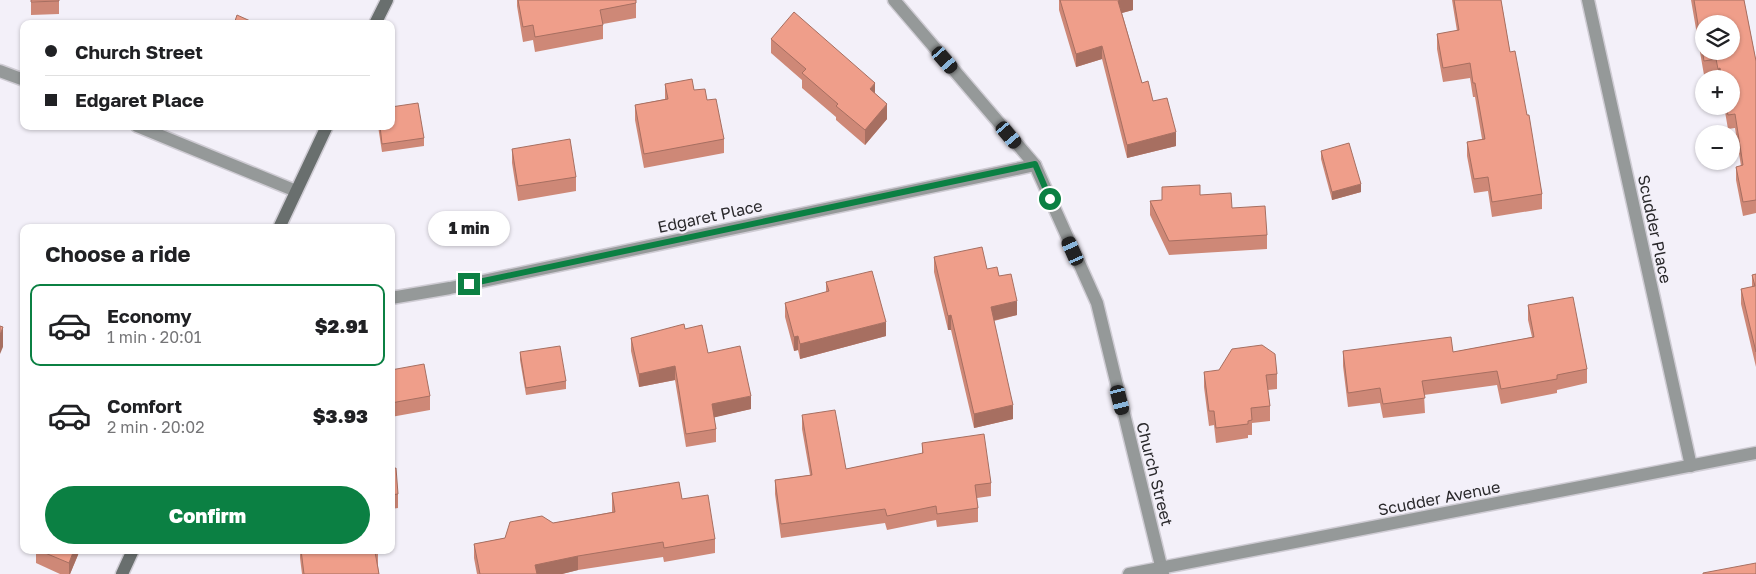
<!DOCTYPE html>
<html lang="en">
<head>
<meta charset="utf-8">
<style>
	:root { --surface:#fff; --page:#f2f2f2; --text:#202124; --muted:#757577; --line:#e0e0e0; --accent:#0b8043 }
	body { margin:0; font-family:"Golos Text",sans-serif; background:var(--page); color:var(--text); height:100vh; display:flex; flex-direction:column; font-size:19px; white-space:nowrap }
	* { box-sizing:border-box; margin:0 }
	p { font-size:16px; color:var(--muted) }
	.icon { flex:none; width:28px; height:28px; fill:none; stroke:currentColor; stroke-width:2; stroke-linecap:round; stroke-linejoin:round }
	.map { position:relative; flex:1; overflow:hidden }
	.side { position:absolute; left:20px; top:224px; width:375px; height:330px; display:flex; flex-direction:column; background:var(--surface); border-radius:10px; box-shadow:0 1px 4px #0004 }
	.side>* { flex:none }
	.top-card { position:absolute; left:20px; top:20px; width:375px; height:110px; border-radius:10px; box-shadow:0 1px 4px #0004; display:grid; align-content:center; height:110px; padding:0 25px; background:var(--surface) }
	.buttons { position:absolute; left:1695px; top:15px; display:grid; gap:10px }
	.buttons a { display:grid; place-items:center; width:45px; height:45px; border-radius:50%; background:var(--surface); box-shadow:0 1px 4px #0004; font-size:25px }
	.end { position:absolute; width:22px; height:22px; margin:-11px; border:6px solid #0b8043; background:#fff; box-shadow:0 0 0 2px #fff }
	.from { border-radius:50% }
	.bubble { position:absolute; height:35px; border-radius:18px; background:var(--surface); box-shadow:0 1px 4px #0004; font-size:16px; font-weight:800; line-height:35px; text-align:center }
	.car { position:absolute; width:15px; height:30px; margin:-15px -8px; border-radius:6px; box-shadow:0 0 4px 1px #0007; background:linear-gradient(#222 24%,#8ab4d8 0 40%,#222 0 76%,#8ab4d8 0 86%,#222 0) }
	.top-card b { display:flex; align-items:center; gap:18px; height:48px; font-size:19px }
	.top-card b+b { border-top:1px solid var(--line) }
	.top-card i { width:12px; height:12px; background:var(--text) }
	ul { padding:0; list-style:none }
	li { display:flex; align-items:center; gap:15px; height:82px; margin:0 10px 8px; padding:0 15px; border:2px solid transparent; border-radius:10px }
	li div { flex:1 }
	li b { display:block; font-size:19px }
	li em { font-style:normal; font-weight:800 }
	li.selected { border-color:var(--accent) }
	li>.icon { width:45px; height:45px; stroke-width:1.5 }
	h2 { padding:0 25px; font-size:22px; line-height:60px }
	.primary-button { display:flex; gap:10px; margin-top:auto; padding:10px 25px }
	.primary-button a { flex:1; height:58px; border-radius:30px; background:var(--accent); color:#fff; font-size:20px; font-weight:800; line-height:58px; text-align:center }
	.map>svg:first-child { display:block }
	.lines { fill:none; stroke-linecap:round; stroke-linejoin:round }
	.minor-casing { stroke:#cfccd4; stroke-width:15 }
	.tertiary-casing { stroke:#cfccd4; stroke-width:15 }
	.secondary-casing { stroke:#cfccd4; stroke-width:15 }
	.minor { stroke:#959999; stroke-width:12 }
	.tertiary { stroke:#959999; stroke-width:12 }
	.secondary { stroke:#696f6e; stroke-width:12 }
	.wall { fill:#ce8877 }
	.shaded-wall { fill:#a76f61 }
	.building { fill:#ef9e8a; stroke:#a76f61; fill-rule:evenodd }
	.route { stroke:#0b8043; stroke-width:6 }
	.labels { text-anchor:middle; stroke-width:4.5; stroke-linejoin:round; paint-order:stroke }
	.street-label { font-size:16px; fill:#2a292c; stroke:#f3f0f9 }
</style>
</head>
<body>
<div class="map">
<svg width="1756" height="574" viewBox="0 0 1756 574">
	<rect width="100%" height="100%" fill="#f3f0f9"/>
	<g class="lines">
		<g class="minor-casing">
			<g id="minor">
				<path d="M1588,0L1691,466"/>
				<path d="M0,71L24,80"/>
				<path d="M137,126L296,191"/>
				<path d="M391,298L450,288L1035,165"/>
			</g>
		</g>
		<g class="tertiary-casing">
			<g id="tertiary">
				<path d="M894,0L1035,165L1097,303L1163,574"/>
				<path d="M1129,574L1756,453"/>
			</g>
		</g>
		<g class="secondary-casing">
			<g id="secondary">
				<path d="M375,24L387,0"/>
				<path d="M279,228L327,126"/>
				<path d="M122,574L133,550"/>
			</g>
		</g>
		<use href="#minor" class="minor"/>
		<use href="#tertiary" class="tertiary"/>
		<use href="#secondary" class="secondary"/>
	</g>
	<g class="wall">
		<path d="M31,0H59V14L31,15Z"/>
		<path d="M517,0H636V18L603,24V39L535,52L533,40L523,42L517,6Z"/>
		<path d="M1059,0H1133V10L1122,13L1142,83L1153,101L1176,146L1127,158L1102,59L1076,67L1059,10Z"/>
		<path d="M1452,0H1501L1510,52L1527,115L1542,194V209L1492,217L1488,191L1474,193L1467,156V142L1482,139L1475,97H1473L1470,78L1443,82L1437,49V34L1457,31Z"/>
		<path d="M1691,0H1744L1756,61V213L1743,216L1736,180V167L1741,166L1735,128L1728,129L1724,106H1731V79H1717L1716,73L1704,75Z"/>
		<path d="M771,39L875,94L887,119L865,145L836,120V117L802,88V80L771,53Z"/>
		<path d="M665,84L694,90L707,100L724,139V153L644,168L635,120V105L665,99Z"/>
		<path d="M378,126H391L424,138V146L382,152Z"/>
		<path d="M512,149L576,177V191L518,201L512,163Z"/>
		<path d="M1321,151L1361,192L1332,200L1321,159Z"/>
		<path d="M1162,187L1200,195L1232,208L1267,235V249L1169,255L1150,215V201L1162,200Z"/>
		<path d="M934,257L987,269L999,276L1017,315L994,321L1013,419L974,428L951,330H948L934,272Z"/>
		<path d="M1756,274V367L1741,304V289L1752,287V275Z"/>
		<path d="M826,282L886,336L800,359L798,350L794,351L785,317V303L826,292Z"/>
		<path d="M1528,305L1587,369V383L1557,390V393L1501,404L1497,385L1424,395L1425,413L1383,418L1380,403L1348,407L1343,366V351L1453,352L1532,337L1528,320Z"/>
		<path d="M685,329L708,353L751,409L714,417L716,429V442L686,447L675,380L639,387L631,351V338Z"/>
		<path d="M520,352L566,381V389L526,395L520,360Z"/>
		<path d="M391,370L430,396V410L391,417Z"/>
		<path d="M1204,372L1277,374V389L1268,390L1270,406V421L1252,423V435H1248V438L1216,443L1214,425L1209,426L1204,387Z"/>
		<path d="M802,415L846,469L922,454V443L991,483V496L977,498L978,508V522L937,527L936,520L887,530L885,523L781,538L775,494V480L810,475L802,429Z"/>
		<path d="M391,469L398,494V508L391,509Z"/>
		<path d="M612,493L682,499L715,539V553L664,562L663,557L578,570L562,574H477L474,558V544L505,538L553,523L612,512Z"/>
		<path d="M36,550H80L70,574H60L36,563Z"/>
		<path d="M300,550H378V566L379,574H302L300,558Z"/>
	</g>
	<g class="shaded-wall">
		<path d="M1121,0H1133V10L1118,14V1Z"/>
		<path d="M1102,46V59L1076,67V54Z"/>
		<path d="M1720,68V79H1718V69Z"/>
		<path d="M875,83V97L870,89Z"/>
		<path d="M887,104V119L865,145V130Z"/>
		<path d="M1176,132V146L1127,158V145Z"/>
		<path d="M1361,184V192L1332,200V192Z"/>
		<path d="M1017,301V315L991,321V307Z"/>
		<path d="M951,315V330H948V316Z"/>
		<path d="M886,322V336L800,359V344Z"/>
		<path d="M3,327V347L0,354V335Z"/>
		<path d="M798,336V350L794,351V337Z"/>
		<path d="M675,366V380L639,387V374Z"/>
		<path d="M751,396V409L712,418V404Z"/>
		<path d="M1013,405V419L974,428V414Z"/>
		<path d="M74,550H80L70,574H69V563Z"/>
		<path d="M578,556V570L562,574H535V565Z"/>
	</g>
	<g class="building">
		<path d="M31,0H59V1L31,2Z"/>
		<path d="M518,0H636V3L600,10L603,25L535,37L533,25L523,27Z"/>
		<path d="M1060,0H1121L1118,1L1142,83L1148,81L1153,101L1167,98L1176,132L1127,145L1102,46L1076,54Z"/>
		<path d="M1454,0H1501L1510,52L1515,51L1527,115H1529L1542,194L1492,202L1488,177L1474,179L1467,142L1485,139L1475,83H1473L1470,63L1443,68L1437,34L1459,30Z"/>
		<path d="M1694,0H1744L1756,61V200L1743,202L1736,167L1743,165L1735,114L1728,115L1726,106H1731V79H1722L1720,68L1718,69L1716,59L1704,61ZM1704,24H1731V51H1704Z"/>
		<path d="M794,12L875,83L870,89L887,104L865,130L836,106L838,104L802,73L806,69L771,39Z"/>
		<path d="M237,15L257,24H234Z"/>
		<path d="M692,79L694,90L705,89L707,100L716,99L724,139L644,154L635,105L668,99L665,84Z"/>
		<path d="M418,103L424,138L382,144L380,126H391V107Z"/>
		<path d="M570,139L576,177L518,186L512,149Z"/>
		<path d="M1349,143L1361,184L1332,192L1321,151Z"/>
		<path d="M1200,185V195L1231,193L1232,208L1265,206L1267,235L1169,241L1150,201L1162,200V187Z"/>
		<path d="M982,247L987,269L997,267L999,276L1011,274L1017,301L991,307L1013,405L974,414L951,315L948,316L934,257Z"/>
		<path d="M872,271L886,322L800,344L798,336L794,337L785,303L829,291L826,282Z"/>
		<path d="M1756,274V352L1741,289L1755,286L1752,275Z"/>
		<path d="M1573,297L1587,369L1557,375V379L1501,389L1497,371L1422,381L1425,398L1383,404L1380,388L1348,393L1343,351L1451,337L1453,352L1534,337L1528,305Z"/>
		<path d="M684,324L685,329L702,325L708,353L740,346L751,396L712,404L716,429L686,434L675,366L639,374L631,338Z"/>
		<path d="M0,326L3,327L0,335Z"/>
		<path d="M1262,345L1275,354L1277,374L1266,375L1270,406L1251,408L1252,420L1248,421V424L1216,428L1214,411H1209L1204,372L1219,370L1232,349Z"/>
		<path d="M560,346L566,381L526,388L520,352Z"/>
		<path d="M424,364L430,396L391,403V370Z"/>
		<path d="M835,410L846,469L923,453L922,443L984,434L991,483L975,485L978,508L937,514L936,506L887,516L885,509L781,524L775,480L812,475L802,415Z"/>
		<path d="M396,468L398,494L391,495V469Z"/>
		<path d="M679,482L682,499L708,495L715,539L664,548L663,542L578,556L535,565L537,574H480L474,544L505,538L510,522L542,516L553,523L615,512L612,493Z"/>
		<path d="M38,550H74L69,563Z"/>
		<path d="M301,550H378V552H375L379,574H304Z"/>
		<path d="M1756,563V574H1703V573Z"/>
	</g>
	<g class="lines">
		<path class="route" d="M469,284L1035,164L1050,199"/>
	</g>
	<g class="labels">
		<g class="street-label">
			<text transform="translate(710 216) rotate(-12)" y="6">Edgaret Place</text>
			<text transform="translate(1655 229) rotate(78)" y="6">Scudder Place</text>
			<text transform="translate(1155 474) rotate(76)" y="6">Church Street</text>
			<text transform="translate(1439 498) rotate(-11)" y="6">Scudder Avenue</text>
		</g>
	</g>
</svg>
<div class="buttons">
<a><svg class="icon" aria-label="layers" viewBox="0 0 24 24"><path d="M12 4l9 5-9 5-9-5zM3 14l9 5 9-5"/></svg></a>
<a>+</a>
<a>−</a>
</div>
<i class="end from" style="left:1050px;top:199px"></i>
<i class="end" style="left:469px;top:284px"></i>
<div class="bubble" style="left:428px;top:211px;width:82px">1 min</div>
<i class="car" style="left:945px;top:60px;rotate:139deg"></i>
<i class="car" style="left:1009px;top:135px;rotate:140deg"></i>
<i class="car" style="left:1073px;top:251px;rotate:336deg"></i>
<i class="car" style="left:1120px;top:400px;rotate:166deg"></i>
<div class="top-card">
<b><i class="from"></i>Church Street</b>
<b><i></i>Edgaret Place</b>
</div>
<section class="side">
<h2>Choose a ride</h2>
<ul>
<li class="selected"><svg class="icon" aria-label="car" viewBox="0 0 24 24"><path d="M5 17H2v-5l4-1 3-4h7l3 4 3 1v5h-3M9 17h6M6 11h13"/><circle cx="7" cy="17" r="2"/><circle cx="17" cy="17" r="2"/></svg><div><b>Economy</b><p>1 min · 20:01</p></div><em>$2.91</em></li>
<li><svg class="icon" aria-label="car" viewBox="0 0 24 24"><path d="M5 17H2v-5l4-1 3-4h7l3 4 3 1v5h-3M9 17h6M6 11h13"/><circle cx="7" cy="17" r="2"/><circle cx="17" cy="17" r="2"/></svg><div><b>Comfort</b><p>2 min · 20:02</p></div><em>$3.93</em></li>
</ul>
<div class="primary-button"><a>Confirm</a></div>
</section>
</div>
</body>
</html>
